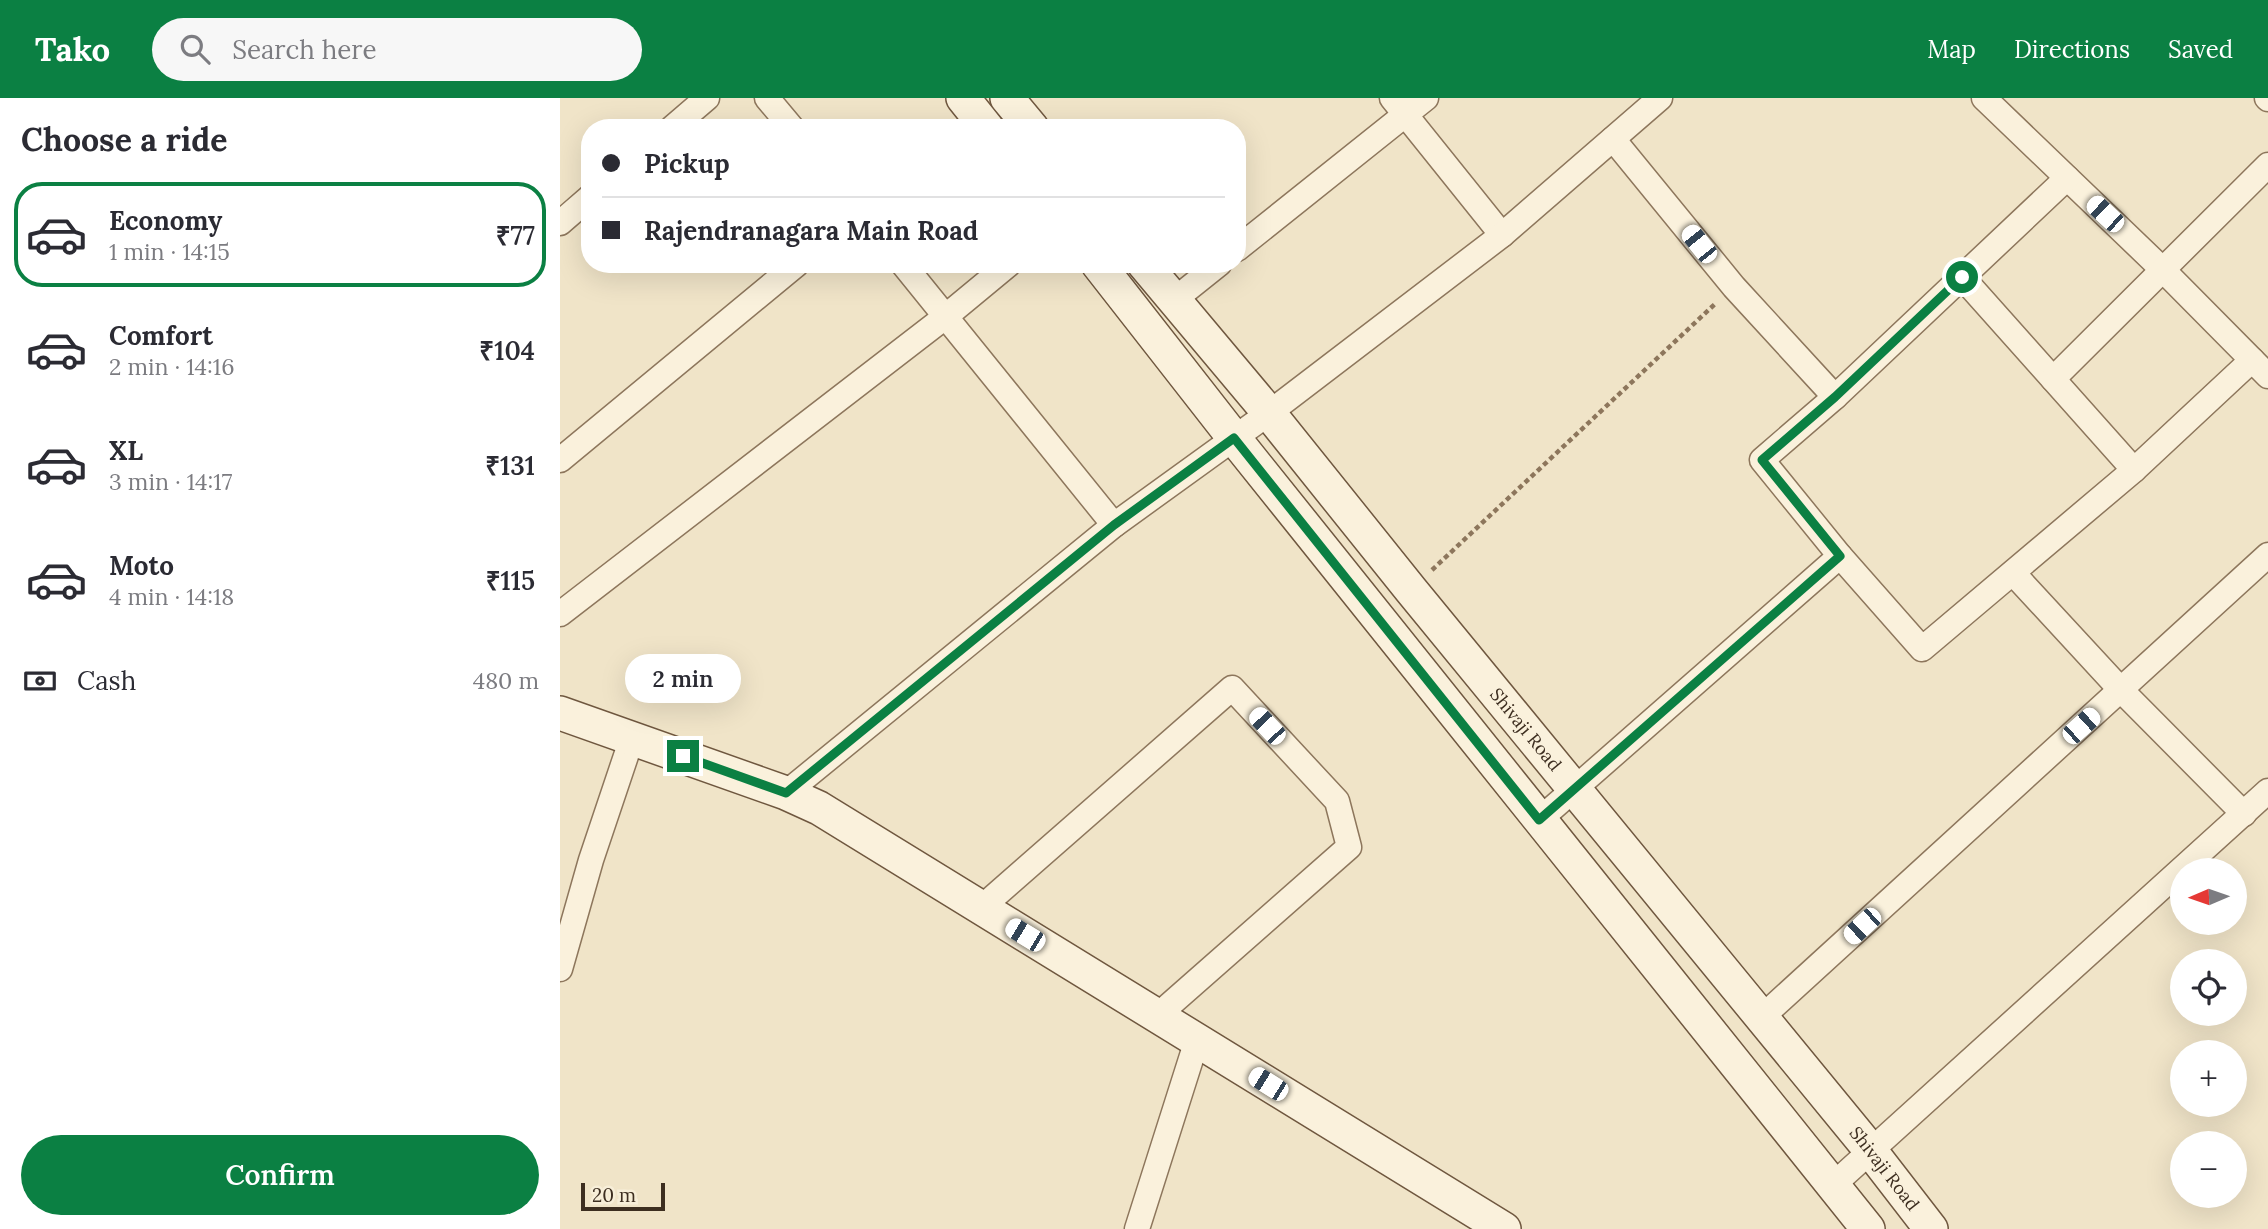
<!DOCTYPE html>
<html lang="en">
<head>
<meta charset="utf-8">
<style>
	:root { --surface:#fff; --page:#f7f7f7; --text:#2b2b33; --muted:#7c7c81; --line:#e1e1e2; --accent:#0b8043 }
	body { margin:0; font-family:Lora,serif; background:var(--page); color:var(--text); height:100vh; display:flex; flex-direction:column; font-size:26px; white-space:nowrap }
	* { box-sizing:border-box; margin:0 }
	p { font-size:23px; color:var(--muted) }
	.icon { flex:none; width:38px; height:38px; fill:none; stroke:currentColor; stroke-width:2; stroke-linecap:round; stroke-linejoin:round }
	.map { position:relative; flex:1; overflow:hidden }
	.sheet { display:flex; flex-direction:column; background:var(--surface); width:560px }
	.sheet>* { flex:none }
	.banner { position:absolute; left:21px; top:21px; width:665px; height:154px; border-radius:28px; box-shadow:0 7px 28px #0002; display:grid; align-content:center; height:154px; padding:0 21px; background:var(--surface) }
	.needle { width:46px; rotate:268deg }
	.buttons { position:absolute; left:1610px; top:760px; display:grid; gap:14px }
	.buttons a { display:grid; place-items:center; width:77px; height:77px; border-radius:50%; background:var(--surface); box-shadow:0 7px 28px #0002; font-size:35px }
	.scale { position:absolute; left:21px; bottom:18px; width:84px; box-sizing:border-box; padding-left:7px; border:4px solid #3d2e20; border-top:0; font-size:19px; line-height:24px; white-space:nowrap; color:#3d2e20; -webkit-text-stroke:5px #f7eed8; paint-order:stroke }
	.end { position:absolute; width:32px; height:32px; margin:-16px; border:9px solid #0b8043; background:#fff; box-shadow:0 0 0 4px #fff }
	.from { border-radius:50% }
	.bubble { position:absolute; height:49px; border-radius:24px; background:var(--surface); box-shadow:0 7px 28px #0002; font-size:23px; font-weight:600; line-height:49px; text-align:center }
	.car { position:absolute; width:21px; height:42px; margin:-21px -10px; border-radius:9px; box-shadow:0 0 5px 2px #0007; background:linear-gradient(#fff 24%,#345 0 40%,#fff 0 76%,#345 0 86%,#fff 0) }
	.banner b { display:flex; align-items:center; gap:24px; height:66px; font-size:26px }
	.banner b+b { border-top:2px solid var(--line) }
	.banner i { width:18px; height:18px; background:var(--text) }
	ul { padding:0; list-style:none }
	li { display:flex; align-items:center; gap:21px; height:105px; margin:0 14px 10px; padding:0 7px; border:4px solid transparent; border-radius:28px }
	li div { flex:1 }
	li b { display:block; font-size:26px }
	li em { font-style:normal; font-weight:600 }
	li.active { border-color:var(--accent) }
	li>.icon { width:63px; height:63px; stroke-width:1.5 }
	h2 { padding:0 21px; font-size:32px; line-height:84px }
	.pay { display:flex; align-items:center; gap:18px; height:77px; padding:0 21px; font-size:26px }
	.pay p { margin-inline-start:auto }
	.button { display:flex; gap:14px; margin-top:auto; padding:14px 21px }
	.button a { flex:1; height:80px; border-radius:42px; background:var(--accent); color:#fff; font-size:28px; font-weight:600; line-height:80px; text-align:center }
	header { display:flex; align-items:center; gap:42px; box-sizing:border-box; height:98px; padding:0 35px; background:var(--accent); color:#fff }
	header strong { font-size:33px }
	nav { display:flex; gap:38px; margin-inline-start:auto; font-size:24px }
	.search { width:490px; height:63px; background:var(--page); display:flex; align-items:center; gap:18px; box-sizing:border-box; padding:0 24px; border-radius:38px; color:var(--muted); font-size:26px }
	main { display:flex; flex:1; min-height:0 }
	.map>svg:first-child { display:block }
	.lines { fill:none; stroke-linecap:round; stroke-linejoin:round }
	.street-casing { stroke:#8d765c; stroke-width:27 }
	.secondary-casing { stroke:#6f573f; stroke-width:36 }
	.path { stroke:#8d765c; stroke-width:4.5; stroke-dasharray:5 3.5; stroke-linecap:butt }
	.street { stroke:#faf1dc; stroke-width:24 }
	.secondary { stroke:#faf1dc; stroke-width:33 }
	.route { stroke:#0b8043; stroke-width:9 }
	.labels { text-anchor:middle; stroke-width:5; stroke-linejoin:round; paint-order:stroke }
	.street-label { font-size:18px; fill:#3d2e20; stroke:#f7eed8 }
</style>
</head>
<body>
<header>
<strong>Tako</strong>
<div class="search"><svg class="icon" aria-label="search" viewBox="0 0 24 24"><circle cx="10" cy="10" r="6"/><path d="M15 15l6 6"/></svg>Search here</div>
<nav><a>Map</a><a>Directions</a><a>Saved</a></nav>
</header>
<main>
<section class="sheet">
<h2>Choose a ride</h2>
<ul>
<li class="active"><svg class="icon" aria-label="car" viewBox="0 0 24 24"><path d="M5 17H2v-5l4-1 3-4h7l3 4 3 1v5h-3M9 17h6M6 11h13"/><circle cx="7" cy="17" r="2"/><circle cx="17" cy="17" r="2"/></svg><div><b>Economy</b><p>1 min · 14:15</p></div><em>₹77</em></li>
<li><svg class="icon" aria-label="car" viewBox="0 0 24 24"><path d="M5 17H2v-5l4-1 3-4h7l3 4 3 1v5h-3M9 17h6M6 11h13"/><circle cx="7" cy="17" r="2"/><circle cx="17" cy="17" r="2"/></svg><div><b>Comfort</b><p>2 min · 14:16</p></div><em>₹104</em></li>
<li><svg class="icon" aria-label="car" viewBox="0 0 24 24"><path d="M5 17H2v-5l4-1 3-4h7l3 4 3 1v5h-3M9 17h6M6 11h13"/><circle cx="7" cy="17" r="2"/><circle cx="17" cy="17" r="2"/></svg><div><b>XL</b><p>3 min · 14:17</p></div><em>₹131</em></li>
<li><svg class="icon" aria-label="car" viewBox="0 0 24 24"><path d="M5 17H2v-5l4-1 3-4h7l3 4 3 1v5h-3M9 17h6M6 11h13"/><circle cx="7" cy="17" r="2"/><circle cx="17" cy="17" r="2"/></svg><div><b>Moto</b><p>4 min · 14:18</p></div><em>₹115</em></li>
</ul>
<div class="pay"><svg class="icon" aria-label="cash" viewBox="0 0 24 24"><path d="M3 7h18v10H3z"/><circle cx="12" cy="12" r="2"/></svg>Cash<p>480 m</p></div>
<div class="button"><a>Confirm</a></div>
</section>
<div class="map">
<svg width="1708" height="1131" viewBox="0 0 1708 1131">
	<rect width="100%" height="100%" fill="#f0e4c8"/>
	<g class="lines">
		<g class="street-casing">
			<g id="street">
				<path d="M207,0L232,30"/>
				<path d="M832,0L942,137"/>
				<path d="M1424,0L1602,171L1708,278"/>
				<path d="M1707,0L1708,1"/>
				<path d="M112,30L147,0"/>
				<path d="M0,125L30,99"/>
				<path d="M677,151L866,0"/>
				<path d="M343,166L554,427"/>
				<path d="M1402,179L1574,372"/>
				<path d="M614,202L659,166"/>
				<path d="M1493,281L1708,67"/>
				<path d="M1275,299L1507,80"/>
				<path d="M0,362L237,166"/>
				<path d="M1280,458L1362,551L1574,372L1692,262"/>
				<path d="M1453,475L1561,592L1684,716"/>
				<path d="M0,516L385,219L449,166"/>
				<path d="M226,695L554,427L709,315L942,137L1100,0"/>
				<path d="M979,722L1280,458L1202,362L1275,299L1174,189L1053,41"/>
				<path d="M421,810L672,590L777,703L789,749L597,918"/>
				<path d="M0,871L31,762L72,640"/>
				<path d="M1202,919L1708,457"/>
				<path d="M1273,1087L1708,693"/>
				<path d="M577,1131L637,942"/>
			</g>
		</g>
		<g class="secondary-casing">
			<g id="secondary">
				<path d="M403,0L427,30"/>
				<path d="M447,0L472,30"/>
				<path d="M538,166L674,340L1308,1131"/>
				<path id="s1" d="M584,166L709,315L851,492L1303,1043L1371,1131"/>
				<path d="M0,615L226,695L259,710L944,1131"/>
			</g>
		</g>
		<path class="path" d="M872,472L1156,205"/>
		<use href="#street" class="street"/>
		<use href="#secondary" class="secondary"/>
	</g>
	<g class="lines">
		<path class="route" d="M123,658L226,695L554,427L674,340L979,722L1280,458L1202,362L1275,299L1402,179"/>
	</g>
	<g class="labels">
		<g class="street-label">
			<text dy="6" stroke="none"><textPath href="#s1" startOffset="602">Shivaji Road</textPath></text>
			<text dy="6" stroke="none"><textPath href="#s1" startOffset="1169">Shivaji Road</textPath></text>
		</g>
	</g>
</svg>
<div class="buttons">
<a><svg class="needle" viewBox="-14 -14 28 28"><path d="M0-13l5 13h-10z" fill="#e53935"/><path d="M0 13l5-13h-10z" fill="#7c7c81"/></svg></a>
<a><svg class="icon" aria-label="locate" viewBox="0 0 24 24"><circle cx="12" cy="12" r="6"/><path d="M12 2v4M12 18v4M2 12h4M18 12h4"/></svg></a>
<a>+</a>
<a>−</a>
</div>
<div class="scale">20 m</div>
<i class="end from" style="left:1402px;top:179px"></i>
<i class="end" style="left:123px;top:658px"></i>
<div class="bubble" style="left:65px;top:556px;width:116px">2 min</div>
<i class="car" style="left:1545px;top:116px;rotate:313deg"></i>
<i class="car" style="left:1139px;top:146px;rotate:321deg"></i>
<i class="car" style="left:707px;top:628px;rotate:317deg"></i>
<i class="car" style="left:1521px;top:628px;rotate:48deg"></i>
<i class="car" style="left:1302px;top:828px;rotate:227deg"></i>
<i class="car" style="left:465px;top:837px;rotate:301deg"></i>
<i class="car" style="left:708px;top:986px;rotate:302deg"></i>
<div class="banner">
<b><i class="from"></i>Pickup</b>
<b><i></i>Rajendranagara Main Road</b>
</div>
</div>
</main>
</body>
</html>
